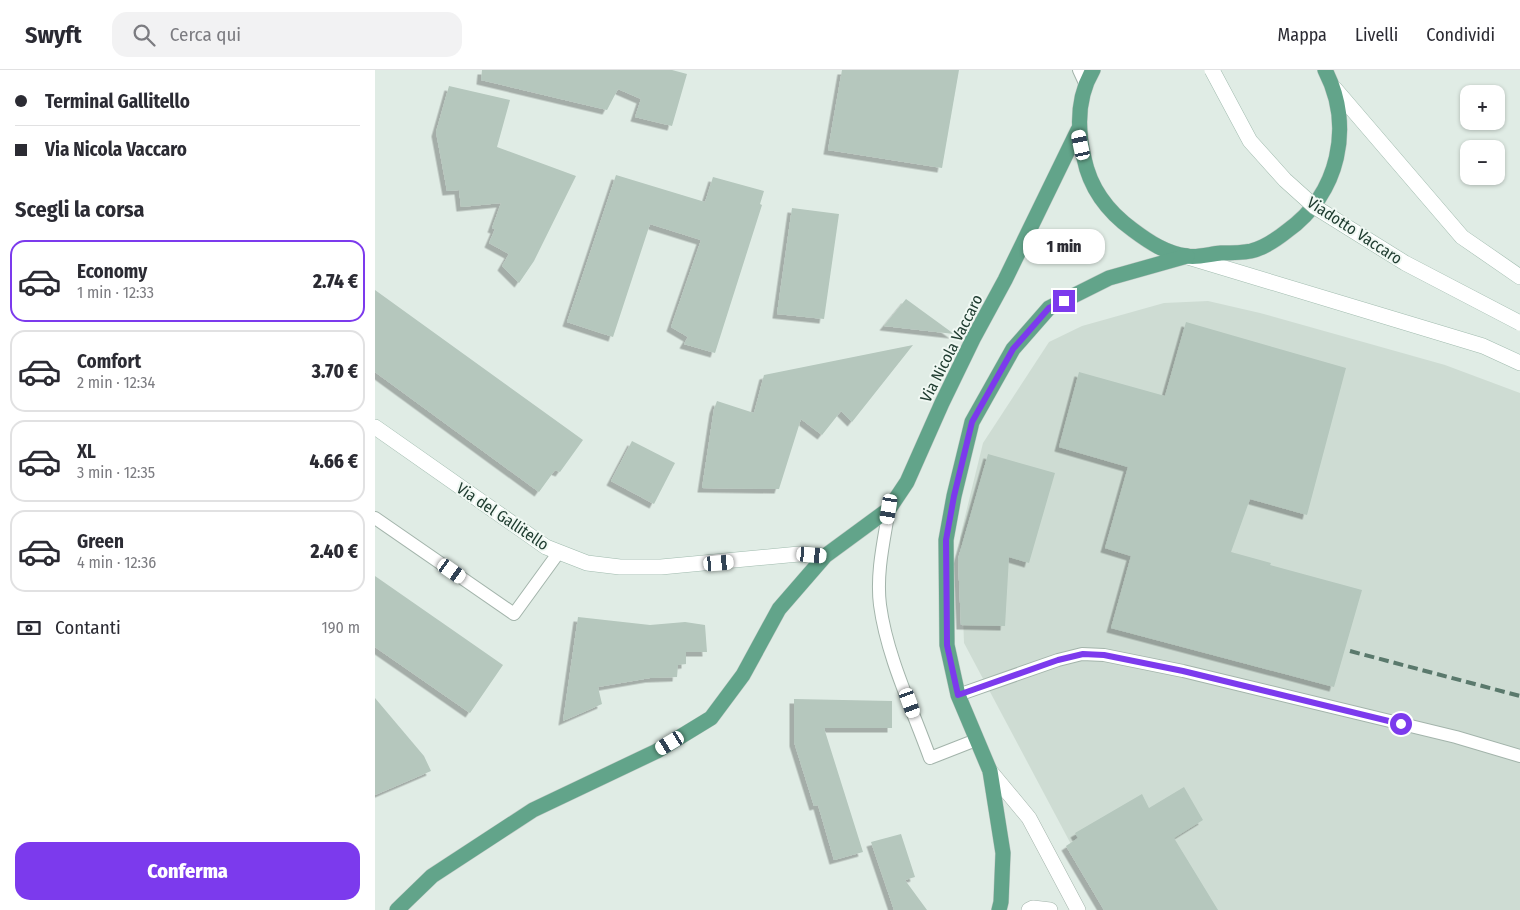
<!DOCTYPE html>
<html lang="it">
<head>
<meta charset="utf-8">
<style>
	:root { --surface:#fff; --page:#f2f2f3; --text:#2b2b33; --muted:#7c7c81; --line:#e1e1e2; --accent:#7c3aed }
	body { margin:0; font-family:"Fira Sans Condensed",sans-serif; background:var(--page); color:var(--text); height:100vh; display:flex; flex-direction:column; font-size:19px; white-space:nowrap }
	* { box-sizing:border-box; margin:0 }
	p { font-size:16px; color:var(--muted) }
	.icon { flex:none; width:28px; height:28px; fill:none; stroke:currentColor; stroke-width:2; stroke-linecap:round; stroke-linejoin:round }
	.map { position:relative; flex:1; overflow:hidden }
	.side { display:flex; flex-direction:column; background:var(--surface); width:375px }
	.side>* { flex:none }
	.banner { display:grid; align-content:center; height:110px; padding:0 15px; background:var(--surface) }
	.fabs { position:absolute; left:1085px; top:15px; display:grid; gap:10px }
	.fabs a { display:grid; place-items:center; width:45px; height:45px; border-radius:10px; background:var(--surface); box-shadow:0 1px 4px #0004; font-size:25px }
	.end { position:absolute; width:22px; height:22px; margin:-11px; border:6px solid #7c3aed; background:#fff; box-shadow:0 0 0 2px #fff }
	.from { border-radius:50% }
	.bubble { position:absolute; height:35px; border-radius:15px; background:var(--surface); box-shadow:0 1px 4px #0004; font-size:16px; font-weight:800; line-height:35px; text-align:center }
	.car { position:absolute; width:15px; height:30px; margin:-15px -8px; border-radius:6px; box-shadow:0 0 4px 1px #0007; background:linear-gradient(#fff 24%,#345 0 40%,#fff 0 76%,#345 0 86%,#fff 0) }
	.banner b { display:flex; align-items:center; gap:18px; height:48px; font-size:19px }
	.banner b+b { border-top:1px solid var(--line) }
	.banner i { width:12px; height:12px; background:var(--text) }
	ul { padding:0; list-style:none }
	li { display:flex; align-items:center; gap:15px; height:82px; margin:0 10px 8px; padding:0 5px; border:2px solid var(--line); border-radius:15px }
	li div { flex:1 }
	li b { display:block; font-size:19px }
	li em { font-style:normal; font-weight:800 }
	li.selected { border-color:var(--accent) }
	li>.icon { width:45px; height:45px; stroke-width:1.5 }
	h2 { padding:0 15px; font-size:22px; line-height:60px }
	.pay { display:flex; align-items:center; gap:12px; height:55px; padding:0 15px; font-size:19px }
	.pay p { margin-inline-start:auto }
	.primary-button { display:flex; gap:10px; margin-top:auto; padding:10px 15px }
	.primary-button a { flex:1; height:58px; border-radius:15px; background:var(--accent); color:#fff; font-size:20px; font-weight:800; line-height:58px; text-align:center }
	header { display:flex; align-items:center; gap:30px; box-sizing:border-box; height:70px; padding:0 25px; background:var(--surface); border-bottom:1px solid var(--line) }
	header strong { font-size:24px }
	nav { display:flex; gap:28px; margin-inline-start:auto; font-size:18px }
	.search { width:350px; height:45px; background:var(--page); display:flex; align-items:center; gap:12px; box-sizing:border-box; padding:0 18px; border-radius:15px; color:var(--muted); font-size:19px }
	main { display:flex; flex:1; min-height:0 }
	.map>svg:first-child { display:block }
	.built { fill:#cedcd3 }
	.building { fill:#b5c7bd; filter:url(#shadow) }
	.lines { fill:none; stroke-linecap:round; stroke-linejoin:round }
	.lane-casing { stroke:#a3b4ab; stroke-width:14 }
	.street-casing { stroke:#a3b4ab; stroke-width:16 }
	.secondary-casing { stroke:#a0bbae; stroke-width:16 }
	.primary-casing { stroke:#c1c9c5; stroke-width:16 }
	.lane { stroke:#fff; stroke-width:12 }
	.street { stroke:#fff; stroke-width:15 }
	.secondary { stroke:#fff; stroke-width:15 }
	.primary { stroke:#62a48a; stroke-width:15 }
	.rail { stroke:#5a796c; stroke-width:4; stroke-dasharray:10 5; stroke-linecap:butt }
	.secondary-bridge-casing { stroke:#a0bbae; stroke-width:16; stroke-linecap:butt }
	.secondary-bridge { stroke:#fff; stroke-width:15 }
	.route { stroke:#7c3aed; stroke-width:6 }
	.labels { text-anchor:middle; stroke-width:4; stroke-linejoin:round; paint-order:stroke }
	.street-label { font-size:16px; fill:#203d31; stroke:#f0f8f3 }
</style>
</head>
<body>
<header>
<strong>Swyft</strong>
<div class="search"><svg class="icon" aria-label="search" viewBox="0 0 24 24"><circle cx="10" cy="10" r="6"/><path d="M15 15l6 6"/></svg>Cerca qui</div>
<nav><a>Mappa</a><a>Livelli</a><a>Condividi</a></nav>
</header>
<main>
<section class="side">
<div class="banner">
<b><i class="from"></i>Terminal Gallitello</b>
<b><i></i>Via Nicola Vaccaro</b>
</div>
<h2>Scegli la corsa</h2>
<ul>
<li class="selected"><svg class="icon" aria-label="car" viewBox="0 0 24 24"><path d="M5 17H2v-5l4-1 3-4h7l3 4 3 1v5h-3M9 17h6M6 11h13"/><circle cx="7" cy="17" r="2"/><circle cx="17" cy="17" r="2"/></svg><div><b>Economy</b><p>1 min · 12:33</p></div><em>2.74 €</em></li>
<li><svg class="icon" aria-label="car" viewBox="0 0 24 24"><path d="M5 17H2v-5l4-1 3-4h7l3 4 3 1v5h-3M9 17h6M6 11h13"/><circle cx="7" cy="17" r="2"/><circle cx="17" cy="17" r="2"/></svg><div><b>Comfort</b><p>2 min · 12:34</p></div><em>3.70 €</em></li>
<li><svg class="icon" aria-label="car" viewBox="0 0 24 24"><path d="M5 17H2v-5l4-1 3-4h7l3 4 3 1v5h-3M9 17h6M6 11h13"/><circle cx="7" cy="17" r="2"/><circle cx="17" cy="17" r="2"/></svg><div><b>XL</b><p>3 min · 12:35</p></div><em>4.66 €</em></li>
<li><svg class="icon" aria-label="car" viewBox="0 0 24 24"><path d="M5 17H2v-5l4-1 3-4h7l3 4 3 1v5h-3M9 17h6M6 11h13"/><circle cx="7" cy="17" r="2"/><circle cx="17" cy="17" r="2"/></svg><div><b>Green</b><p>4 min · 12:36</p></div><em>2.40 €</em></li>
</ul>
<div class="pay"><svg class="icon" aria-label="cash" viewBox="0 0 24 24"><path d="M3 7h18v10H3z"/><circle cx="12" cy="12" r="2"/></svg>Contanti<p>190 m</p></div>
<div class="primary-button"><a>Conferma</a></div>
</section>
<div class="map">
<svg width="1145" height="840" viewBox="0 0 1145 840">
	<defs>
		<filter id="shadow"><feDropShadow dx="-4.5" dy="4.5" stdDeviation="0" flood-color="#0004"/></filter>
	</defs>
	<rect width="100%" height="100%" fill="#e0ece5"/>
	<path class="built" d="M833,231L885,243L1070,295L1145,323V840H731L589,573L585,467L608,373L674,272L707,256L789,233Z"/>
	<g class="building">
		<path d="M107,0H297L312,4L297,56L260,47L266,29L243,19L232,40L106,10Z"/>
		<path d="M467,0H584L567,98L453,80Z"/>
		<path d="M74,16L135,30L122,77L201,106L159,191L144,213L127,196L134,184L114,173L120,159L117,158L126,133L86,137L84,120L72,121L61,62Z"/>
		<path d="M241,105L330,132L338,107L389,121L385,134L387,135L340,283L309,274L313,267L296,257L326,170L275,154L238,267L192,252Z"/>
		<path d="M417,138L464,144L449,249L402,244Z"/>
		<path d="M0,220L208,370L185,402L180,400L164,422L0,302Z"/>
		<path d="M531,229L579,264L509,256Z"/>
		<path d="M811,252L971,298L932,445L875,429L856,482L896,493L895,495L987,520L959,617L736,558L756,486L730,478L753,397L684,377L704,302L790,326Z"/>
		<path d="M538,275L477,352L466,341L447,365L426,349L404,419L327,418L339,339L342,331L379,343L389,305Z"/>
		<path d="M257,371L300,393L279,434L236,411Z"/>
		<path d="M613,384L680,403L654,493L634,487L630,556L586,555L583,489Z"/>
		<path d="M0,506L128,595L95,643L0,577Z"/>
		<path d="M203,547L275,555L310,552L330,555L332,582H311V594L303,595L302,607L275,608L223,617L227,634L188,651Z"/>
		<path d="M0,628L49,686L56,701L0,725Z"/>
		<path d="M419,629L517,631V658H449L488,782L459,790L443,735L439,736L419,672Z"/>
		<path d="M809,717L828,750L799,768L843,840H729L691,776L703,768L700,763L767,724L774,738Z"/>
		<path d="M526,764L540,807L530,810L552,840H519L496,772Z"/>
	</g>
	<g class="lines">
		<g class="lane-casing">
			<g id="lane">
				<path d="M704,0L710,13"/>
				<path d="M514,439C509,470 501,503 505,535C512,587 537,638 555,688L601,670"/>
				<path d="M0,448L139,544L184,482"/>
				<path d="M583,625L683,590L707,584L729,585L808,601L1081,667L1145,686"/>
			</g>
		</g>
		<g class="street-casing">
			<g id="street">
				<path d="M615,701L654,748L703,840"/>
				<path d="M654,840L658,838L675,840"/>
			</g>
		</g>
		<g class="secondary-casing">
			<g id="secondary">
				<path d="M960,19L1087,167L1145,207"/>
				<path d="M813,187L1108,276L1145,293"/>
				<path d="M0,357L171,477L212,493L245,497H286L424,484L450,486"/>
			</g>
		</g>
		<g class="primary-casing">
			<g id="primary">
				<path d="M718,0C702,27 702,58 709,88C715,118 733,142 758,160C774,172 792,184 812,186C822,188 835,184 846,183C856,183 866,183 876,181C889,178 902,169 912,161C964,124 979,56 950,0"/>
				<path d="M22,840L57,806L158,740L282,681L336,648L368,605L404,539L450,486L514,439L532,412L567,333L598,269L630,210L703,60"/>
				<path d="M624,840L626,832L628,783L615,701L583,625L572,575L571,470L579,426L597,352L638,279L674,238L734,208L812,186"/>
			</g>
		</g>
		<use href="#lane" class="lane"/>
		<use href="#street" class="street"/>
		<use href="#secondary" class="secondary"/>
		<use href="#primary" class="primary"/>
		<path class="rail" d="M975,581L1145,626"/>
		<g class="secondary-bridge-casing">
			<path id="secondary-bridge" d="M837,0L875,71L910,110L940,137L1030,193L1145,253"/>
		</g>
		<use href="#secondary-bridge" class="secondary-bridge"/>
	</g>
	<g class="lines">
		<path class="route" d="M689,231L674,238L638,279L597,352L579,426L571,470L572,575L583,625L683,590L708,584L729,585L808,601L1026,654"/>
	</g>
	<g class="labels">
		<g class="street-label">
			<text transform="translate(980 160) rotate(33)" y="6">Viadotto Vaccaro</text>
			<text transform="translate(576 278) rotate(-63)" y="6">Via Nicola Vaccaro</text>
			<text transform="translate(128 446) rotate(34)" y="6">Via del Gallitello</text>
		</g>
	</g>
</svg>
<div class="fabs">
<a>+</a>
<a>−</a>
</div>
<i class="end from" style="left:1026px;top:654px"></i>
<i class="end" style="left:689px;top:231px"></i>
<div class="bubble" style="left:648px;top:159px;width:82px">1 min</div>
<i class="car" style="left:706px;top:75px;rotate:348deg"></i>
<i class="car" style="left:514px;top:439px;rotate:189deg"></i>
<i class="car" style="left:437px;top:485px;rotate:95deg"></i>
<i class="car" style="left:344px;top:493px;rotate:85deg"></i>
<i class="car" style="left:77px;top:501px;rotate:125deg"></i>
<i class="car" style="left:535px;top:633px;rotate:160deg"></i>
<i class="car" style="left:295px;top:673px;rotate:239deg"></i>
</div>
</main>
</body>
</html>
